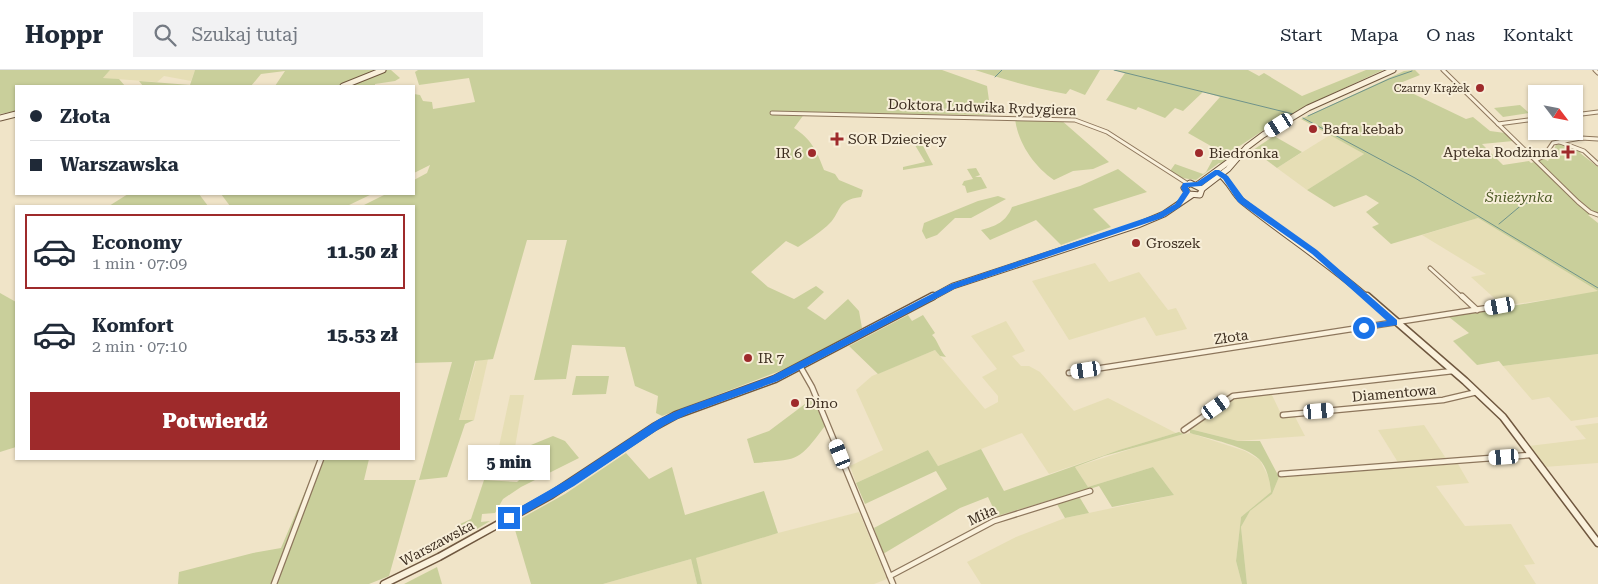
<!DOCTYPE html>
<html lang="pl">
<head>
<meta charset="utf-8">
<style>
	:root { --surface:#fff; --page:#f2f2f3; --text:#1f2937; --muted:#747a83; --line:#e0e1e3; --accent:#9e2a2b }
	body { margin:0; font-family:"Roboto Serif",serif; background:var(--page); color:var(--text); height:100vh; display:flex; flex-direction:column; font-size:19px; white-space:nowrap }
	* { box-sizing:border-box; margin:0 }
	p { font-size:16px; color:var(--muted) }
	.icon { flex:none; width:28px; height:28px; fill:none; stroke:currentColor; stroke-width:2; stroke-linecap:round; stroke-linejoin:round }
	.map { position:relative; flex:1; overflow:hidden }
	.details { position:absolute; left:15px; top:135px; width:400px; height:255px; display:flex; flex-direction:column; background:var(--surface); border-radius:0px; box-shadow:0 1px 4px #0004 }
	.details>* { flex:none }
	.top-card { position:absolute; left:15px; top:15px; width:400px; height:110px; border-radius:0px; box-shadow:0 1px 4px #0004; display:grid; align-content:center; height:110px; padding:0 15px; background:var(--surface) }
	.needle { width:32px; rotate:122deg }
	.controls { position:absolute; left:1528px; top:15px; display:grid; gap:10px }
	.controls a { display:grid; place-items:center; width:55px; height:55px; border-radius:0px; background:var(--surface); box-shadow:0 1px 4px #0004; font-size:25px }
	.end { position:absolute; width:22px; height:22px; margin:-11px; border:6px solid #1a73e8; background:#fff; box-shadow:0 0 0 2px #fff }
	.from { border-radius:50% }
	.bubble { position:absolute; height:35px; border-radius:0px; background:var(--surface); box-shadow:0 1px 4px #0004; font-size:16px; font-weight:800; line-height:35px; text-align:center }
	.car { position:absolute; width:15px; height:30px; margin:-15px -8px; border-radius:6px; box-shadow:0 0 4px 1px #0007; background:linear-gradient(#fff 24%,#345 0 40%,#fff 0 76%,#345 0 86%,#fff 0) }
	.top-card b { display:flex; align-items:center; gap:18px; height:48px; font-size:19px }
	.top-card b+b { border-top:1px solid var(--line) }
	.top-card i { width:12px; height:12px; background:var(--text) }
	ul { padding:9px 0 0; list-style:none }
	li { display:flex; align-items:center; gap:15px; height:75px; margin:0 10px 8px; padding:0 5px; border:2px solid transparent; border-radius:0px }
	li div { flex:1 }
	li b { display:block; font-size:19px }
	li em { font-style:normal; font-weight:800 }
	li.selected { border-color:var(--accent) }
	li>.icon { width:45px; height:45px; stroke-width:1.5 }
	.primary-button { display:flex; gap:10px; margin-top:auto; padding:10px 15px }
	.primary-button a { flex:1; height:58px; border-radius:0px; background:var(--accent); color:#fff; font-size:20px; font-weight:800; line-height:58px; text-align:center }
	header { display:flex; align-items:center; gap:30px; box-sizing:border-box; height:70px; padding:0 25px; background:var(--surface); border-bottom:1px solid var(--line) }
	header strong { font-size:24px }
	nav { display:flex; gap:28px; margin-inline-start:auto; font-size:18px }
	.search { width:350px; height:45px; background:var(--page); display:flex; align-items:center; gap:12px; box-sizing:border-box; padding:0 18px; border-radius:0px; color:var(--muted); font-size:19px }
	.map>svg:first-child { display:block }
	.farmland { fill:#e6deb5 }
	.green { fill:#c9cf9b }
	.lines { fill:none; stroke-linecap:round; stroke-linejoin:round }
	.stream { stroke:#6f938a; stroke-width:1 }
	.street-far1-casing { stroke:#8d765c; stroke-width:5 }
	.street-casing { stroke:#8d765c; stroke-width:7 }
	.secondary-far1-casing { stroke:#6f573f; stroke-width:7 }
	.secondary-casing { stroke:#6f573f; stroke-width:9 }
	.street-far1 { stroke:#faf1dc; stroke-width:3 }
	.street { stroke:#faf1dc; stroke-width:4.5 }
	.secondary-far1 { stroke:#faf1dc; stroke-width:5 }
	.secondary { stroke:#faf1dc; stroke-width:6 }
	.route { fill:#1a73e8 }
	.poi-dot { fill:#9e2a2b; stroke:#f7eed8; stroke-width:2 }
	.labels { text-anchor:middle; stroke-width:4; stroke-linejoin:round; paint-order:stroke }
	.far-poi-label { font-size:11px; fill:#3d2e20; stroke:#f7eed8; text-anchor:end }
	.street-label { font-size:14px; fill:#3d2e20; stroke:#f7eed8 }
	.poi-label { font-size:14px; fill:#3d2e20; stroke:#f7eed8; text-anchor:start }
	.park-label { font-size:14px; font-style:italic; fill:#4d5a26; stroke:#f7eed8 }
</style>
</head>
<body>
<header>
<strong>Hoppr</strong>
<div class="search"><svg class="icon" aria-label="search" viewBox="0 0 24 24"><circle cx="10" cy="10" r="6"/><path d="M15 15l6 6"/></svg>Szukaj tutaj</div>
<nav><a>Start</a><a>Mapa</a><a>O nas</a><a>Kontakt</a></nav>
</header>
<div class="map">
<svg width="1598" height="514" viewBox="0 0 1598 514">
	<rect width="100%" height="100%" fill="#f0e4c8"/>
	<g class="farmland">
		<path d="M110,0H195L191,11L164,6L157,12L103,8Z"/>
		<path d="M1330,65L1364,84L1307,120L1277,98Z"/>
		<path d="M1478,148L1598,221V222L1503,236L1471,207L1486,204L1422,165Z"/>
		<path d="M1095,193L1109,212L1139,202L1168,240L1176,238L1187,259L1156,266L1145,247L1069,270L1032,211Z"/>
		<path d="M1006,251L1025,281L1012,286L1021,296H1029L1040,302L1074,341L1108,328L1176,363L1119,380L1049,404L1022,363L938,396L928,380L856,413L850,396L883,380L856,320L872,306L935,280L985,339L998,332V326L982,307L997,299L971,266Z"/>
		<path d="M1598,284V347L1571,351L1549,327L1532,330L1503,296Z"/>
		<path d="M488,289L474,350H459L476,291Z"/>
		<path d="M1271,323L1282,346L1294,345L1305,366L1238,371L1190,359L1233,327Z"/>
		<path d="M510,325H524L514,383L498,381Z"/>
		<path d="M1598,353V393L1544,397L1529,376L1586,369L1575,356Z"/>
		<path d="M1424,355L1447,390L1399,394L1378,360Z"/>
		<path d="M1190,363L1245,381L1260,390L1269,408L1271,422L1241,447L1236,491L1242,514H981L967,492L1016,467L1065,448L1174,425L1153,397L1088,417L1075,397L1159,370Z"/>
		<path d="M1458,394L1469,413L1436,416L1465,456L1511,454L1535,494L1524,495L1536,514H1247L1241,457L1250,441L1272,424L1279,407Z"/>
		<path d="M859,442L887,509L874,514H702L695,488L778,463Z"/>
		<path d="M691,489L697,514H603Z"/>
	</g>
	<g class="green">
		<path d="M0,0H110L103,8L119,9L125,16H16V41L0,44Z"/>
		<path d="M195,0H391L400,8L395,11L375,14V16H275L285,1L261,4L251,16H143L139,11L190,15Z"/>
		<path d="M418,0H942L987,16L991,45L805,43L794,58C811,69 817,81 824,100L835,104L839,110L863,120L861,127C835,130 842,143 827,156C818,164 807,171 798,177L786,171L751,202L768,217L794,229L816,216L824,222L807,238L825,250L848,229L859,241L862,258L793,296L662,346L656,343L658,326L635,316L625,277L572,275L566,309L534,310L567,170H527L493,289L475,291L459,350H474L465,354L447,407L419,410L452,292L414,293V136H362L386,124H414V110L427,103L430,95L414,103V24L420,25L423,31L432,32L433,39L475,32L469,8L419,15L415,2Z"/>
		<path d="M975,0H1100L1085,25L1070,19L1066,24C1035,18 1005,10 975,0Z"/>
		<path d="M1114,0H1248L1259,6L1264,3L1302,26L1366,0H1383L1308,35L1267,58L1235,79L1222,94L1219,93L1196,110L1182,108L1170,101L1175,94L1203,104L1206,102L1218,80L1188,63L1220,27L1203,22L1183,41L1175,38L1165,48L1138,37L1136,40L1106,30L1125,3Z"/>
		<path d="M1415,0L1420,5L1395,15L1466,49L1473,47L1490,61L1505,63L1513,71L1482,74L1503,95L1529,91L1531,93L1544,89L1548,91L1556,75L1560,74L1582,82L1580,83L1598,97V144L1588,145L1598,153V284L1503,296L1499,291L1477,295L1453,271L1469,263L1449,247L1598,221L1478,148L1391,174L1372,157L1379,154L1366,142L1379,133L1366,125L1334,137L1307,120L1364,84L1301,49L1404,1Z"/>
		<path d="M1520,35L1529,43L1503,47L1494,38Z"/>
		<path d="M1015,49L1061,50L1109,92L1093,99L1073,101L1054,110C1034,96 1018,73 1015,49Z"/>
		<path d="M1274,66L1302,82L1277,98L1253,80Z"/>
		<path d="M922,74L933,95L903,100V97L925,92L915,75Z"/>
		<path d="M976,98L980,105L975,107H981L987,118L967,123L965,116L962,115L964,111L973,109L967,99Z"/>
		<path d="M1118,99L1147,122L1093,139L1111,157L1061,175L1036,150L990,170L981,160C996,156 1006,152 1012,137L1080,116Z"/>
		<path d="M128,124H199L208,136H109Z"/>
		<path d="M221,124H372L347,136H230Z"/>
		<path d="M998,126L1006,129L971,148H955L937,165L926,169L922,161L924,153L978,131Z"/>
		<path d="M0,223L16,232V377L0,382Z"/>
		<path d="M908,245L912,251L923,245L935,263L932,265C938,271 939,279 946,287L940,286L935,280L878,304L849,276Z"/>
		<path d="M576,306H609L606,324L572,325Z"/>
		<path d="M813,328L825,356C797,393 799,389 754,393L747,369L769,361Z"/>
		<path d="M1190,359L1238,371H1260L1279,407L1272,424L1250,441L1241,457L1247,514H1242L1236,491L1241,447L1271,422C1270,411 1267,397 1259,389C1246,376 1209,369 1190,363Z"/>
		<path d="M1179,362L1184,364L1104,386L1075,397L1088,417L1153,397L1174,425L1112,437L1099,416L1077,423L1089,443L1065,448L1054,429L997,446L988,427L960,438L883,484L874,458L947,419L936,401L865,434L856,413L928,380L938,396L981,379L1004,421L1119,380Z"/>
		<path d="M553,366L565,371L579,388L521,417L503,429L495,443L482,444L481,452L490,451L477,459L457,460L460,454L471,449L484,410L517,412L543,388L539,383H528L526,377Z"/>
		<path d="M626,383L649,409L672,397L685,445L764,421L778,463L696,488L702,514H697L691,489L603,514H531L513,453L565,424Z"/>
		<path d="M319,389H369L364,410H416L389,506L369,514H178L179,502L253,483L281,478Z"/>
		<path d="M437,497L442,514H404Z"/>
	</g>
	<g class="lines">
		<g class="stream">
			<path d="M1114,0L1293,44"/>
			<path d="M995,7L1002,0"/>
			<path d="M1308,46L1389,9L1412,1"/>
			<path d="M1303,48L1415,108L1598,218"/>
			<path d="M1499,154L1524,133H1529"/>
		</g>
		<g class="street-far1-casing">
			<g id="street-far1">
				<path d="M1443,0L1578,132L1590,142L1598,145"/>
				<path d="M1595,0L1598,3"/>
				<path d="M772,43L1075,50L1107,62L1188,114"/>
				<path d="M1574,45L1598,42"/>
				<path d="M1498,54L1536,49"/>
				<path d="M1560,72L1584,81L1598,94"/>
				<path d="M1536,90L1544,86L1553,73L1581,68L1598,69"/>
				<path d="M1430,198L1463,228"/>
			</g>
		</g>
		<g class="street-casing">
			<g id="street">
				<path d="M1462,226L1477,240"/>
				<path d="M800,296L812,317L893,514"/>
				<path d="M1069,303L1500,236"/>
				<path d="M1283,345L1443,330L1477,322"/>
				<path d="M1184,360L1233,326L1453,301"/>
				<path d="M1281,404L1531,385"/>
				<path d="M890,506L994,451L1090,421"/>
				<path d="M274,514L321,389"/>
			</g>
		</g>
		<g class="secondary-far1-casing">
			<g id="secondary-far1">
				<path d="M343,16L383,0"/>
				<path d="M0,48L16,44"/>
				<path d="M1217,102C1230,111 1232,122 1242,131C1283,164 1328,193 1368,228"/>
				<path d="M1190,113L1202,119L1200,125L1189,124L1184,118Z"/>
				<path d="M1197,115L1238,85"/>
				<path d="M1202,119L1228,99L1247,77L1263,65L1308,38L1393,0"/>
				<path d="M931,228L953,216L1138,155L1164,144L1192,125"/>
			</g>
		</g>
		<g class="secondary-casing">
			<g id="secondary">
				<path d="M1367,226L1465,311L1503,347L1598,473"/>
				<path d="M384,514L439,487L551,425L654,357L676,345L775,309L933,226"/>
			</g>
		</g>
		<use href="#street-far1" class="street-far1"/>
		<use href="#street" class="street"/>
		<use href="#secondary-far1" class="secondary-far1"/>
		<use href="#secondary" class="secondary"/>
	</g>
	<path class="route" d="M1215,100H1219L1228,106L1244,128L1317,180L1397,250V255L1361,260V255L1387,251L1312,184L1238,132L1223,109L1217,105L1201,116L1188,117L1190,122L1180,137L1162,148L956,218L778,311L688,344L665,355L574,416L512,451H506V445L567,410L659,349L681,339L772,306L951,214L1157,144L1175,134L1183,122L1181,118L1183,113L1197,112Z"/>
	<g class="poi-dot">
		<circle cx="1480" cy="18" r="5"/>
		<circle cx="1313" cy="59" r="5"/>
		<path d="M834.5 61.5h5v5h5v5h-5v5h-5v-5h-5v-5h5z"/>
		<path d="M1565.5 74.5h5v5h5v5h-5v5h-5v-5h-5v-5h5z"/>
		<circle cx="812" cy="83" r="5"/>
		<circle cx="1199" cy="83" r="5"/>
		<circle cx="1136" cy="173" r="5"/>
		<circle cx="748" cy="288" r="5"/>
		<circle cx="795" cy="333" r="5"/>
	</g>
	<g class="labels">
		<g class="far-poi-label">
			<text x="1470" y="22">Czarny Krążek</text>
		</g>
		<g class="street-label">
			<text transform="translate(982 37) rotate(2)" y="5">Doktora Ludwika Rydygiera</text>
			<text transform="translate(1231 267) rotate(-8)" y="5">Złota</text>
			<text transform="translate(1394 323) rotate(-5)" y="5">Diamentowa</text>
			<text transform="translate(982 445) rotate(-24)" y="5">Miła</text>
			<text transform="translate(437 473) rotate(-28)" y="5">Warszawska</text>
		</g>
		<g class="poi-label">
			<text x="1323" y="64">Bafra kebab</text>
			<text x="848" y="74">SOR Dziecięcy</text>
			<text x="1558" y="87" text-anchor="end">Apteka Rodzinna</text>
			<text x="802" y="88" text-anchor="end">IR 6</text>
			<text x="1209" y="88">Biedronka</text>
			<text x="1146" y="178">Groszek</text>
			<text x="758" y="293">IR 7</text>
			<text x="805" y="338">Dino</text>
		</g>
		<g class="park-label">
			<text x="1519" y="132">Śnieżynka</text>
		</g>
	</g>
</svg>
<div class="controls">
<a><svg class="needle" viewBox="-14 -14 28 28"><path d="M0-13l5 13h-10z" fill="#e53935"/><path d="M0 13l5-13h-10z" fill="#747a83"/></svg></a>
</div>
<i class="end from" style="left:1364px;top:258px"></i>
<i class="end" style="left:509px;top:448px"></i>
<div class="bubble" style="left:468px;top:375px;width:82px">5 min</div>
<i class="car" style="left:1279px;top:55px;rotate:238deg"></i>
<i class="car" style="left:1500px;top:236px;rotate:260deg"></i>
<i class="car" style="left:1086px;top:300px;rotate:261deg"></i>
<i class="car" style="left:1216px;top:337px;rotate:55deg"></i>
<i class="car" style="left:1319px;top:341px;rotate:85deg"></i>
<i class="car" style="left:840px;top:384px;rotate:338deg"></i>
<i class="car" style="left:1504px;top:387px;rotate:266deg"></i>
<div class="top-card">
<b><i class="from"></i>Złota</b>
<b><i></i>Warszawska</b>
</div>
<section class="details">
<ul>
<li class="selected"><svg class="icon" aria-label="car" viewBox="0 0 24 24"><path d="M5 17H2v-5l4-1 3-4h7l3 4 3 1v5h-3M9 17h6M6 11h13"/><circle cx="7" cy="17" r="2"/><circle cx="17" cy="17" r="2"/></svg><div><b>Economy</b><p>1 min · 07:09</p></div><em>11.50 zł</em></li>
<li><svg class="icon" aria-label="car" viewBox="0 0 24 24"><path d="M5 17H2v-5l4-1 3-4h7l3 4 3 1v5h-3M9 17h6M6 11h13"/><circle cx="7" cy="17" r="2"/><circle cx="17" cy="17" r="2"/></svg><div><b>Komfort</b><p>2 min · 07:10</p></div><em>15.53 zł</em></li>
</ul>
<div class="primary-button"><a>Potwierdź</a></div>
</section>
</div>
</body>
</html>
